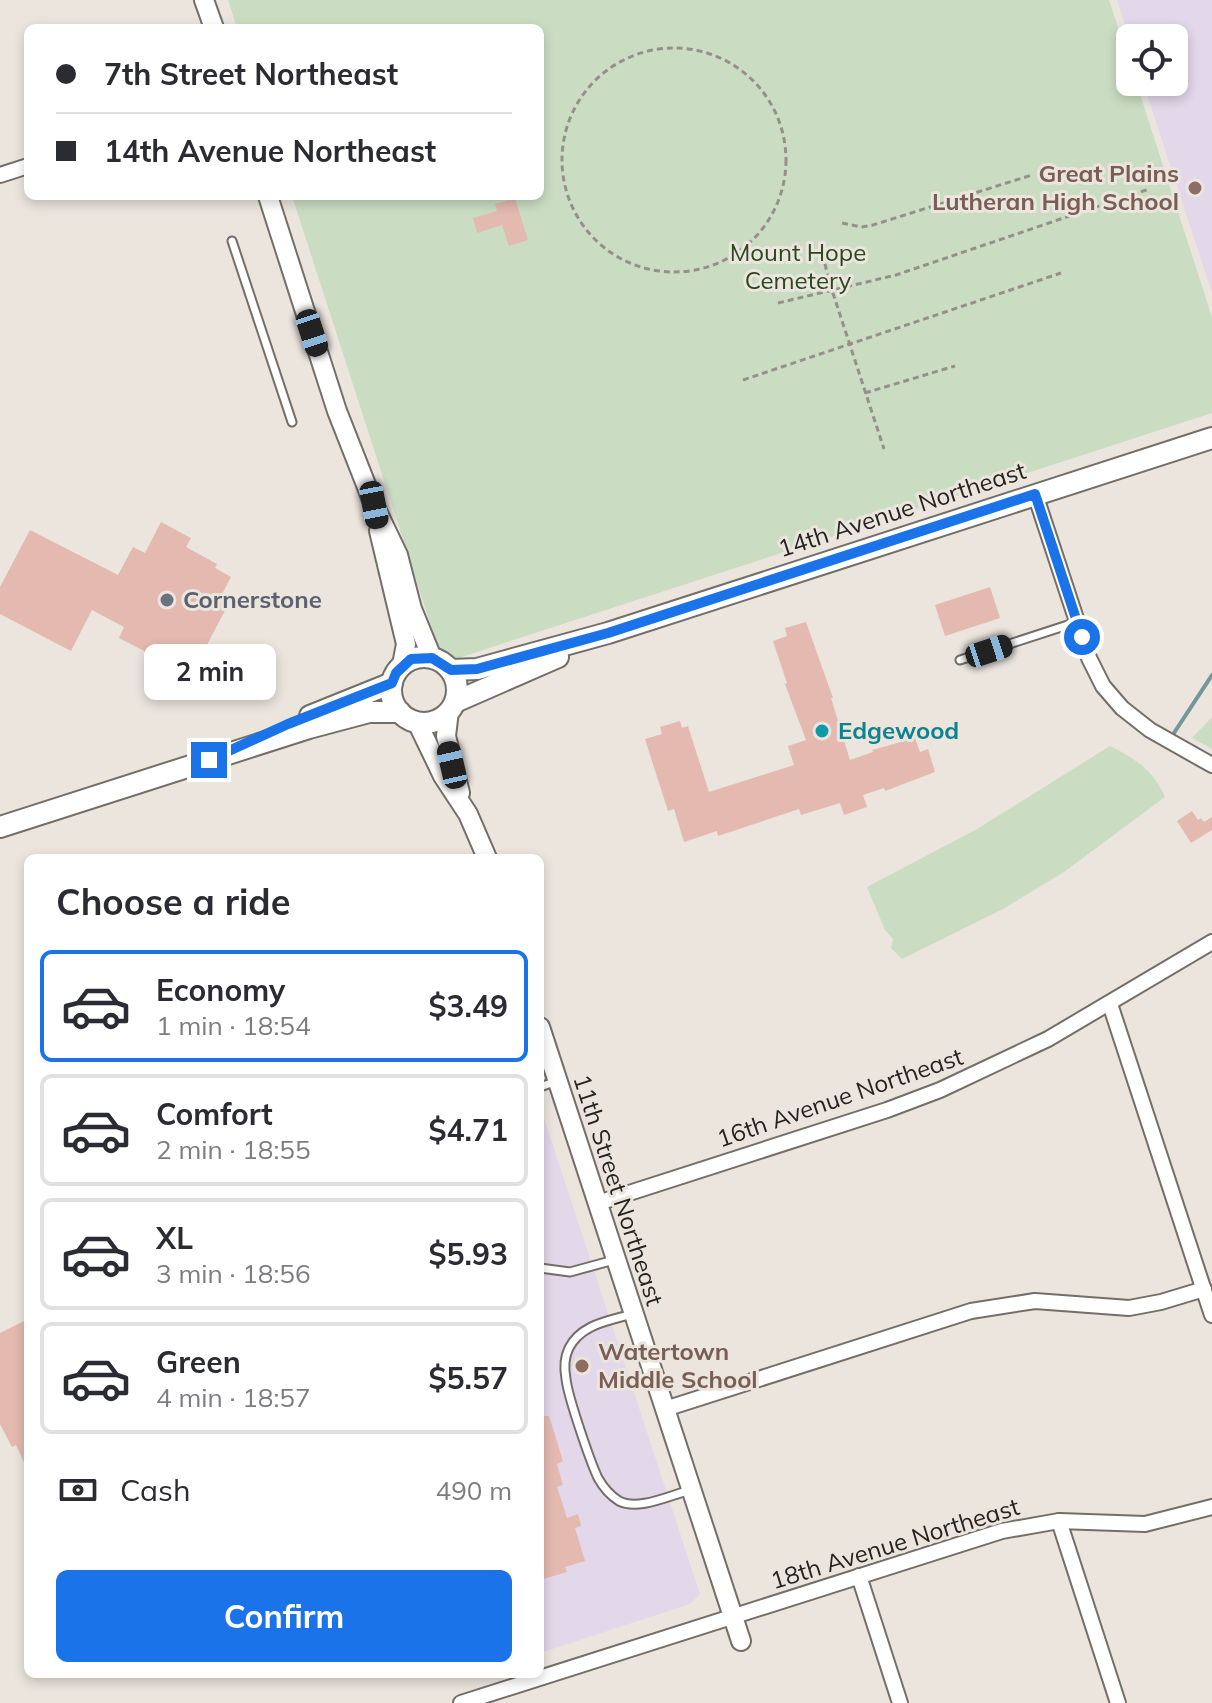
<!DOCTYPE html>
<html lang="en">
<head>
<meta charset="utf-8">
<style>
	:root { --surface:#fff; --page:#f2f2f3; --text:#2b2b33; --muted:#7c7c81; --line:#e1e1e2; --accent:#1a73e8 }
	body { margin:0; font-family:Mulish,sans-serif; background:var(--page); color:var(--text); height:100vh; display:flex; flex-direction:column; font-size:30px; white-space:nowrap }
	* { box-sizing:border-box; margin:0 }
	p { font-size:26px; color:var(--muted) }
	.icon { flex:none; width:44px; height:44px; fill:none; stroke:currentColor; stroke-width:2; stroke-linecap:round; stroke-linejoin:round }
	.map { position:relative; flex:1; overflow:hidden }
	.panel { position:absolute; left:24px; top:854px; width:520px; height:824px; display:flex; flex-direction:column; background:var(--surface); border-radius:12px; box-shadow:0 4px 12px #0003 }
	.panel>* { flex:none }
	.guide { position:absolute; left:24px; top:24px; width:520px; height:176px; border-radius:12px; box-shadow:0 4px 12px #0003; display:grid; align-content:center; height:176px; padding:0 32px; background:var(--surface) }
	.buttons { position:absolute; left:1116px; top:24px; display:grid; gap:16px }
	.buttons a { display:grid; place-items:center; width:72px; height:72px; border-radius:12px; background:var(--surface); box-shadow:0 4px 12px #0003; font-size:40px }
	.end { position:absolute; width:36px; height:36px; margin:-18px; border:10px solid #1a73e8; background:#fff; box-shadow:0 0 0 4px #fff }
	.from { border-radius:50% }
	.bubble { position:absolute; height:56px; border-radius:12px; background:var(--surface); box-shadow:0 4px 12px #0003; font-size:26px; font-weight:700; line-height:56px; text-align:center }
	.car { position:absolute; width:24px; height:48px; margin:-24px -12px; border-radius:10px; box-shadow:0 0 6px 2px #0007; background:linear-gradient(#222 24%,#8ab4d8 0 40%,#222 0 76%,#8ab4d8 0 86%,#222 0) }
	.guide b { display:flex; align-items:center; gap:28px; height:76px; font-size:30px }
	.guide b+b { border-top:2px solid var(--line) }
	.guide i { width:20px; height:20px; background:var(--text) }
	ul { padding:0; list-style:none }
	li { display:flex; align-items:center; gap:24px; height:112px; margin:0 16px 12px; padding:0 16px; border:4px solid var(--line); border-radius:12px }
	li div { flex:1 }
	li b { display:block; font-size:30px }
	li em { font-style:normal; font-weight:700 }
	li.current { border-color:var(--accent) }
	li>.icon { width:72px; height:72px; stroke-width:1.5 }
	h2 { padding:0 32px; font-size:36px; line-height:96px }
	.pay { display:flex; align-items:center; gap:20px; height:88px; padding:0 32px; font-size:30px }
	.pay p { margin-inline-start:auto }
	.primary-button { display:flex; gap:16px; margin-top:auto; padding:16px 32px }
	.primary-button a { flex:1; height:92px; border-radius:12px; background:var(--accent); color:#fff; font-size:32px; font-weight:700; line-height:92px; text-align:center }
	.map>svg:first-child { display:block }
	.education { fill:#e3d7ea }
	.green { fill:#caddc3 }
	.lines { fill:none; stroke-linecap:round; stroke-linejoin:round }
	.stream { stroke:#769799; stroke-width:4 }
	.building { fill:#e3b9b0 }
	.service-casing { stroke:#746e69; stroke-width:11 }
	.minor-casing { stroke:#746e69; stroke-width:18 }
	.tertiary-casing { stroke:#746e69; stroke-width:22 }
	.secondary-casing { stroke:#746e69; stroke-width:24 }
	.path { stroke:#95908b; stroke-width:3; stroke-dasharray:6 4; stroke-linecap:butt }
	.service { stroke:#fff; stroke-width:7 }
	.minor { stroke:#fff; stroke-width:14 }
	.tertiary { stroke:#fff; stroke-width:18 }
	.secondary { stroke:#fff; stroke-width:20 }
	.route { stroke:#1a73e8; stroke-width:10 }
	.education-dot { fill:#8d6e63; stroke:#ebe5de; stroke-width:3 }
	.worship-dot { fill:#6b7280; stroke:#ebe5de; stroke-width:3 }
	.culture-dot { fill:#0f9aa8; stroke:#ebe5de; stroke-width:3 }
	.labels { text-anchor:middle; stroke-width:6; stroke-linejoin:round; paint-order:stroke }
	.education-label { font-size:24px; font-weight:bold; fill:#785e54; stroke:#ebe5de; text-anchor:end }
	.park-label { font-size:24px; fill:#29491d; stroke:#ebe5de }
	.street-label { font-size:24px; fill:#252320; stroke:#ebe5de }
	.worship-label { font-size:24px; font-weight:bold; fill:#5b616d; stroke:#ebe5de; text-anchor:start }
	.culture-label { font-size:24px; font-weight:bold; fill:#0d838f; stroke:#ebe5de; text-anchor:start }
</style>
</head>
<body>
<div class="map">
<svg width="1212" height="1703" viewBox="0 0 1212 1703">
	<rect width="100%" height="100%" fill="#ebe5de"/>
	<g class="education">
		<path d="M1117,0H1212V293L1143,82H1174V38H1130V41Z"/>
		<path d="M540,1106L700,1594L690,1604L540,1653Z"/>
	</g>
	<g class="green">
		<path d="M228,0H1109L1130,64V82H1136L1212,317V413L443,663L292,196H540V28H237Z"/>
		<path d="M1212,717V749L1192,738Z"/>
		<path d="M1110,746C1136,759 1153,770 1165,797L1064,872L1003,909L902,959L891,948L893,939L885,930L867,887L977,829Z"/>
	</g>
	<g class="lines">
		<path class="stream" d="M1170,739L1212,675"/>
	</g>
	<g class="building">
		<path d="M515,198L528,240L509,246L502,225L477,233L473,218L497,211L495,204Z"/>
		<path d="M161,522L191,538L186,547L217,564L215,568L231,577L220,598L229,603L191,675L119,638L124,627L92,610L71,651L0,614V587L30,530L118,575L133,547L145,553Z"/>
		<path d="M990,587L1000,618L945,636L935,605Z"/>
		<path d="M806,622L833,698H831L850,760L873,752L872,750L915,738L920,752L928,749L935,772L885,791L884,788L863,795L867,807L844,815L840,803L801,815L799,809L718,836L717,831L684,842L674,809L668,811L645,739L662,734L660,727L680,721L682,728L688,726L709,792L794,765L788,746L806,740L785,684L787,683L773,641L787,636L785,628Z"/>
		<path d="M1192,811L1198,820L1201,818L1204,822L1212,817V830L1191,843L1177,821Z"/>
		<path d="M28,1319V1471L16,1445L12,1447L0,1424V1333Z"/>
		<path d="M540,1416H549L563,1461L557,1464L563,1485L557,1487L567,1518L578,1514L581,1526L575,1528L585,1561L565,1567L567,1572L540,1580Z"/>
	</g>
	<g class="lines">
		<g class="service-casing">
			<g id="service">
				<path d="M232,241L292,422"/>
				<path d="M960,660L1077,622"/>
				<path d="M540,1087L557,1081"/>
				<path d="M540,1268L570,1272L614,1260"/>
				<path d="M632,1314C609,1321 581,1324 569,1348C564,1358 564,1368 566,1379C568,1397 590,1461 598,1478C603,1487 611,1496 619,1501C639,1511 670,1495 691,1490"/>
			</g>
		</g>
		<g class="minor-casing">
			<g id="minor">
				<path d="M0,175L28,166"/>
				<path d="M1035,494L1089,658L1103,686L1122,708L1150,730L1212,765"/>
				<path d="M1110,1004L1212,1315"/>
				<path d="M598,1203L887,1110L940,1090L1048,1039L1212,942"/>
				<path d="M665,1409L971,1311L1035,1301L1129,1308L1161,1302L1204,1289"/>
				<path d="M1059,1521L1118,1703"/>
				<path d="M859,1576L900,1703"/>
				<path d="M461,1703L1002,1531L1059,1521L1145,1524L1212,1507"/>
			</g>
		</g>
		<g class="tertiary-casing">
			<g id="tertiary">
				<path d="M204,0L214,28"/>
				<path d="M268,196L337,411L374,505L398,555L412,609L432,658"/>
				<path d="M379,531L406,644L402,665"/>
				<path d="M449,711L446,736L460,793"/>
				<path d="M417,722L443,776L468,814L487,858"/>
				<path d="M540,1027L741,1641"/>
			</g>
		</g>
		<g class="secondary-casing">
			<g id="secondary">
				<circle cx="424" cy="690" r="33"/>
				<path d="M451,670L477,669L608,633L1212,438"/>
				<path d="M455,702L558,657"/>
				<path d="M310,716L392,683"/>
				<path d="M0,827L309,728L369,712H400"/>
			</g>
		</g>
		<g class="path">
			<circle cx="674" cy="160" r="112"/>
			<path d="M842,223L861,227L873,225L1032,175"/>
			<path d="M823,254L828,278L884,449"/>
			<path d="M778,303L896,275L1149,189"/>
			<path d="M743,380L1061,273"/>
			<path d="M865,393L955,366"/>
		</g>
		<use href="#service" class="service"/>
		<use href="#minor" class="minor"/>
		<use href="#tertiary" class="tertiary"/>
		<use href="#secondary" class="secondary"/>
	</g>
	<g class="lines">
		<path class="route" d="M209,760L288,724L392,683L396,673L411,659L432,658L451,670L477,669L608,633L1035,494L1082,637"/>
	</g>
	<g class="education-dot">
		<circle cx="1195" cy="188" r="8"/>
		<circle cx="582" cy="1366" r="8"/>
	</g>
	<circle class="worship-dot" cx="167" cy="600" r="8"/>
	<circle class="culture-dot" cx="822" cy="731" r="8"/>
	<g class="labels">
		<g class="education-label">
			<text x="1179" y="182">Great Plains<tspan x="1179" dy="28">Lutheran High School</tspan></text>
			<text x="598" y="1360" text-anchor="start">Watertown<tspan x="598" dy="28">Middle School</tspan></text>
		</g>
		<g class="park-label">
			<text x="798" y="261">Mount Hope<tspan x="798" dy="28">Cemetery</tspan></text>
		</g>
		<g class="street-label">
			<text transform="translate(902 510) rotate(-18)" y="8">14th Avenue Northeast</text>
			<text transform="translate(840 1098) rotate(-19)" y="8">16th Avenue Northeast</text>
			<text transform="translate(618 1190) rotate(72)" y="8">11th Street Northeast</text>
			<text transform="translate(895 1544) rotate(-17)" y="8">18th Avenue Northeast</text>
		</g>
		<g class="worship-label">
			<text x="183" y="608">Cornerstone</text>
		</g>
		<g class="culture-label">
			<text x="838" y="739">Edgewood</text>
		</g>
	</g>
</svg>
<div class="buttons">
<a><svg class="icon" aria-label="locate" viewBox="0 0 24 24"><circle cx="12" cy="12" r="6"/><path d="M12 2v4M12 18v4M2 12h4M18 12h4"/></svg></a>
</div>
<i class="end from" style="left:1082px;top:637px"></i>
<i class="end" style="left:209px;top:760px"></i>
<div class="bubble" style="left:144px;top:644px;width:132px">2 min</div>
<i class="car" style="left:312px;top:333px;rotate:162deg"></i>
<i class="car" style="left:374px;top:505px;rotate:169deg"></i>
<i class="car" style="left:989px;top:651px;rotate:72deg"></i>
<i class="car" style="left:452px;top:765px;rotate:347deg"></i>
<div class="guide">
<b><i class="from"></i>7th Street Northeast</b>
<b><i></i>14th Avenue Northeast</b>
</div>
<section class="panel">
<h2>Choose a ride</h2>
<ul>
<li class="current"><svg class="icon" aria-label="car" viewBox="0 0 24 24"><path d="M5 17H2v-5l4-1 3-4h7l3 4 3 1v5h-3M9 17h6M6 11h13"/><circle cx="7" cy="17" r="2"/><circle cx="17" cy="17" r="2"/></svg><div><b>Economy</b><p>1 min · 18:54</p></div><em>$3.49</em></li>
<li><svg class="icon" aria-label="car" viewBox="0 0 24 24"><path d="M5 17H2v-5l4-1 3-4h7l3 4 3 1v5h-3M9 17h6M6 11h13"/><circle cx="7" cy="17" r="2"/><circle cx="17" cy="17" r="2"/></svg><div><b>Comfort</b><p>2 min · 18:55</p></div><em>$4.71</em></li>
<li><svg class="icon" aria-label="car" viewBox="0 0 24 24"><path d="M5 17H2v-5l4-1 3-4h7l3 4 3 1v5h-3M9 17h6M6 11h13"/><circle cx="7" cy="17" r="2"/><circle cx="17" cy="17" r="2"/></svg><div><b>XL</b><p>3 min · 18:56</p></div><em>$5.93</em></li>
<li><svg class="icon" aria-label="car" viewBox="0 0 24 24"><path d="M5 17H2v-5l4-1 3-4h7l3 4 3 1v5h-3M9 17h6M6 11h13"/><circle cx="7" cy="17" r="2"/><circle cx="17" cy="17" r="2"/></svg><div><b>Green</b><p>4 min · 18:57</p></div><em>$5.57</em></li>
</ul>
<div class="pay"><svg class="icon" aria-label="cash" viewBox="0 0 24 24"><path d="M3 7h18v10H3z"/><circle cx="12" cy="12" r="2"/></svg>Cash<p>490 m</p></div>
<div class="primary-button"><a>Confirm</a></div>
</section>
</div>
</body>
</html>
